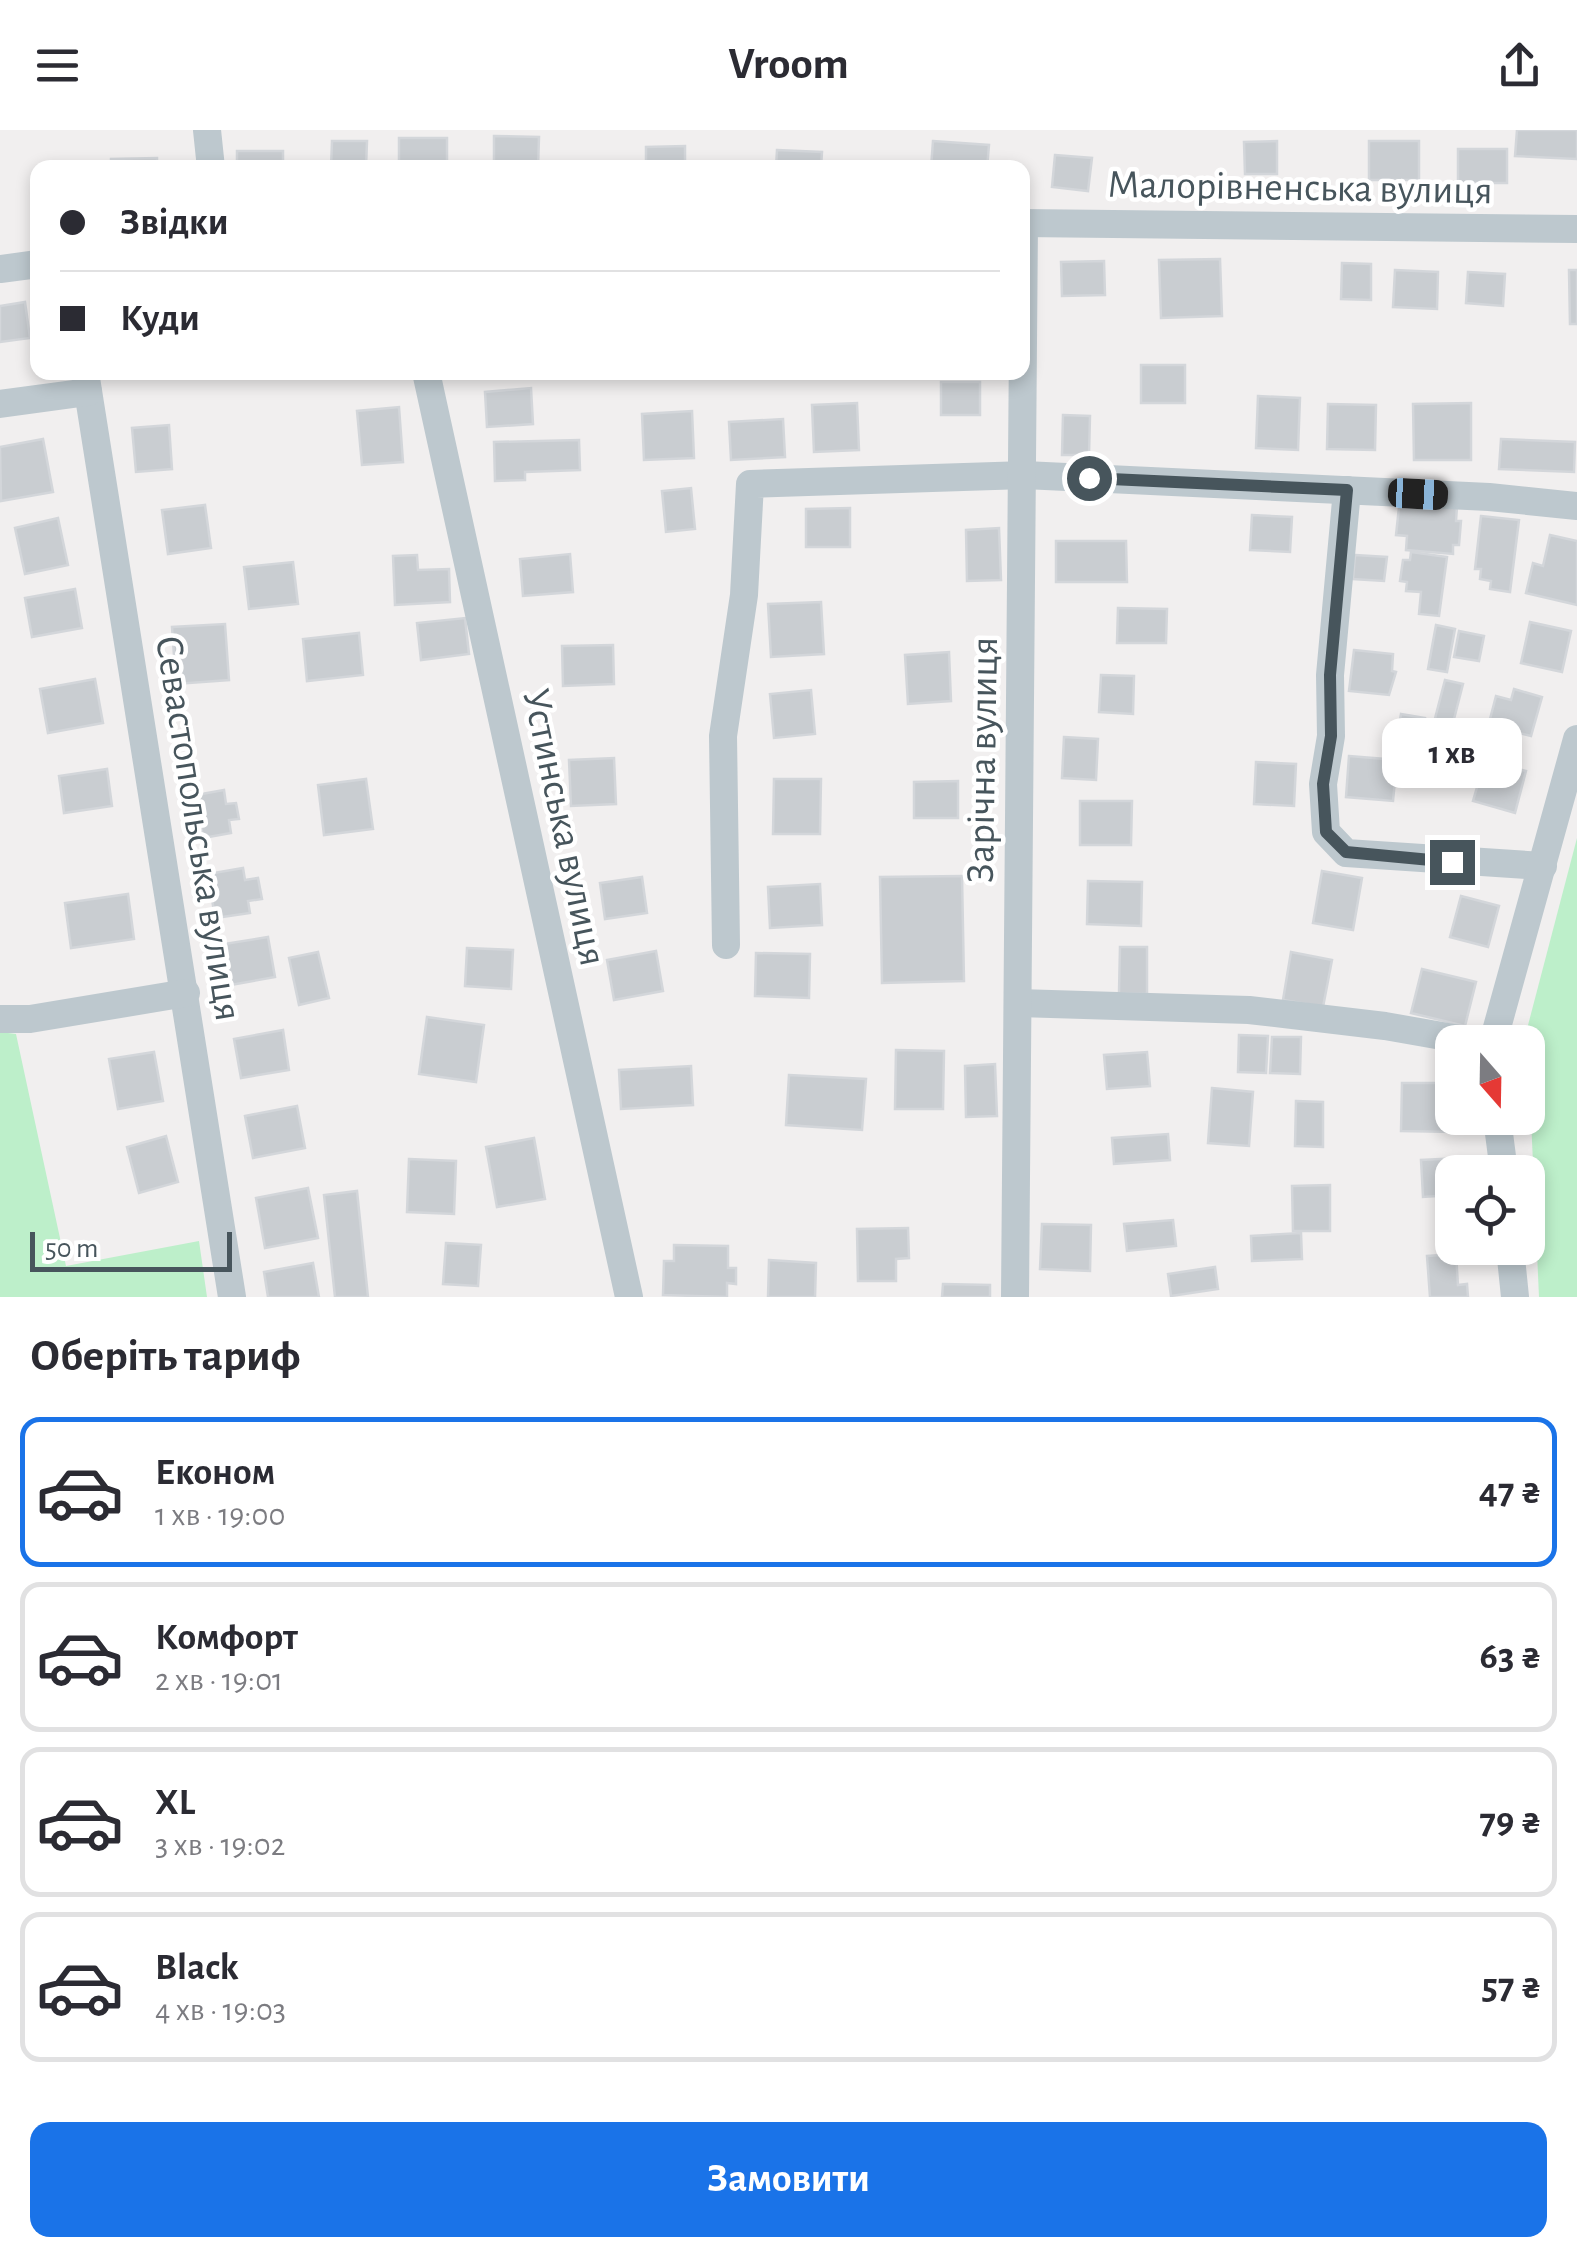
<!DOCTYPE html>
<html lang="uk">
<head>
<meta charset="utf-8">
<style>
	:root { --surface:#fff; --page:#f2f2f3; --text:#2b2b33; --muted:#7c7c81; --line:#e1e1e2; --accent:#1a73e8 }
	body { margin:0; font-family:"Alegreya Sans",sans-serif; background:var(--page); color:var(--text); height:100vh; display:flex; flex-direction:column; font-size:38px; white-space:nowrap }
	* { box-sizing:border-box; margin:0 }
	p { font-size:32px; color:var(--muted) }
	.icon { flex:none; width:55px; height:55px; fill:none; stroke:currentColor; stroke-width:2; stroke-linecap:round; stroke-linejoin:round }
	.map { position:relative; height:1167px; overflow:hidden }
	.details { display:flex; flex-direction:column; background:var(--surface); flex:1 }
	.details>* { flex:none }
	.top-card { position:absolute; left:30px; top:30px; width:1000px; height:220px; border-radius:20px; box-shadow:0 5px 15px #0003; display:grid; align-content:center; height:220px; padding:0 30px; background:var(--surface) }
	.needle { width:65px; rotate:160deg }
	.buttons { position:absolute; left:1435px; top:895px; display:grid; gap:20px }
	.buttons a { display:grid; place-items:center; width:110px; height:110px; border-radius:20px; background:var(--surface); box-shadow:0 5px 15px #0003; font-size:50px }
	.scale { position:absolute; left:30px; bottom:25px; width:202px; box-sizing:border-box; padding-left:10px; border:5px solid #47555c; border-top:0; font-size:28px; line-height:35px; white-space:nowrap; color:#47555c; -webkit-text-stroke:8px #fff; paint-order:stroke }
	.end { position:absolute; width:45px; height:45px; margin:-22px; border:12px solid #47555c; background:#fff; box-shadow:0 0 0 5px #fff }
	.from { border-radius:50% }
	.bubble { position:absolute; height:70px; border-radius:20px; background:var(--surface); box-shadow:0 5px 15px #0003; font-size:32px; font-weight:700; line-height:70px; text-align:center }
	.car { position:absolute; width:30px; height:60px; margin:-30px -15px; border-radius:12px; box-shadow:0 0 8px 2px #0007; background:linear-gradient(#222 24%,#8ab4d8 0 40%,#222 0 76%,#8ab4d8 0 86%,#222 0) }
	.top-card b { display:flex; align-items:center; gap:35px; height:95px; font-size:38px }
	.top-card b+b { border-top:2px solid var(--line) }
	.top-card i { width:25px; height:25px; background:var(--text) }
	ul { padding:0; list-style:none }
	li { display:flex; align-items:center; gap:30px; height:150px; margin:0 20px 15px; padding:0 10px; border:5px solid var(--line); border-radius:20px }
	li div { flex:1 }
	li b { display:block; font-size:38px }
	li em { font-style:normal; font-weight:700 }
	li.current { border-color:var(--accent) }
	li>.icon { width:90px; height:90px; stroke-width:1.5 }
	h2 { padding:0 30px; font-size:45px; line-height:120px }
	.button { display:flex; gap:20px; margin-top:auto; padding:20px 30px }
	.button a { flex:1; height:115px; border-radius:20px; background:var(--accent); color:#fff; font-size:40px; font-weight:700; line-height:115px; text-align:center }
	header { display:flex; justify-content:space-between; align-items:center; height:130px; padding:0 30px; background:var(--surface); font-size:45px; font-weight:700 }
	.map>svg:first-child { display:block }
	.green { fill:#bdefca }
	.building { fill:#c9cdd1; stroke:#d3d6da; stroke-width:2.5 }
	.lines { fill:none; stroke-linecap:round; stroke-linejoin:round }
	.minor { stroke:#bdc8ce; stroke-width:28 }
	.route { stroke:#47555c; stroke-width:12 }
	.labels { text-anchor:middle; stroke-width:9; stroke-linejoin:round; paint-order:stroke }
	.street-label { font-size:40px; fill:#47555c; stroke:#fff }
</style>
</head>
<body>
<header><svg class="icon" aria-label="menu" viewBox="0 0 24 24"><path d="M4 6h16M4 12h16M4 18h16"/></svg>Vroom<svg class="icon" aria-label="share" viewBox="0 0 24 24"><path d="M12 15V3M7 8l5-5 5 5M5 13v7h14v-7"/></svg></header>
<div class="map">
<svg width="1577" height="1167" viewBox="0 0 1577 1167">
	<rect width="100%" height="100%" fill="#f1efef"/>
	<g class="green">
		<path d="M1577,708V1167H1539L1527,899Z"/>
		<path d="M0,902L16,904L66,1136L199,1111L207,1167H0Z"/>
	</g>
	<g class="building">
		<path d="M1517,0H1577V29L1515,26Z"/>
		<path d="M494,6L539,7L538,38H494Z"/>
		<rect x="399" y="8" width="48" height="30"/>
		<path d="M332,11H367L366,38H331Z"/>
		<path d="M933,11L989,15L987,38H931Z"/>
		<path d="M1277,11V44H1245L1244,12Z"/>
		<rect x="1369" y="11" width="50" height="39"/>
		<path d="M685,16V38H646V17Z"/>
		<rect x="1458" y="19" width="49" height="34"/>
		<path d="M777,20L822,22L821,38H776Z"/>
		<rect x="237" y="21" width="46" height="17"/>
		<path d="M1055,25L1092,28L1088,61L1052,57Z"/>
		<path d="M157,28V38H111V29Z"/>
		<path d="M1220,129L1222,186L1161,188L1159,130Z"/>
		<path d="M1104,131L1105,165L1062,166L1061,132Z"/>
		<path d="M1342,133L1371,134V170L1341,169Z"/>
		<path d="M1395,140L1438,142L1437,179L1393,177Z"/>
		<path d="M1569,140H1577V194H1570Z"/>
		<path d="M1468,142L1505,144L1503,176L1466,173Z"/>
		<path d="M25,172L30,208L0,212V176Z"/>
		<rect x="1141" y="235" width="44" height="38"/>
		<rect x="941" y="252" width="39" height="33"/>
		<path d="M531,258L533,294L487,297L485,262Z"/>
		<path d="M1258,266L1300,268L1298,320L1256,318Z"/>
		<path d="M857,273L859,320L814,322L812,275Z"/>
		<path d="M1471,273V330H1414L1413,274Z"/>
		<path d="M1328,274L1376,275L1375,320L1327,319Z"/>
		<path d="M399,277L403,332L362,335L357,281Z"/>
		<path d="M692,281L694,328L644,330L642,284Z"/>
		<path d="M1063,285L1090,286L1089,325H1062Z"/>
		<path d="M783,289L785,327L731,330L729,292Z"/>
		<path d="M169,295L172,339L136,342L132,298Z"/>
		<path d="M43,309L53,362L1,371L0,317Z"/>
		<path d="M1501,309L1575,312L1574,342L1499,339Z"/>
		<path d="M579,310L580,340L525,342V350L495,351L494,312Z"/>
		<path d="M691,358L695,399L666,402L662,361Z"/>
		<path d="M1410,370L1457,377L1456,391H1461L1459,415H1453V424L1406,420L1407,406L1396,405L1399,377L1409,378Z"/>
		<path d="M205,375L211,418L168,424L162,380Z"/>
		<path d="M850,378V417H806V379Z"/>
		<path d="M1252,385L1292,387L1290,422L1250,420Z"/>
		<path d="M1481,386L1519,390L1510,462L1490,459L1491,451L1480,449L1481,439H1475Z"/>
		<path d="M58,388L68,435L25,444L15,398Z"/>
		<path d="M999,398L1001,450L967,451L966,400Z"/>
		<path d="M1550,405L1577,411V475L1526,463L1533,433L1543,436Z"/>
		<path d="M1056,411H1126L1127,452H1056Z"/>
		<path d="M1411,422L1447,427L1439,486L1419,484L1421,462L1406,461L1407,452L1400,451L1403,430H1410Z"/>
		<path d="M570,424L573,462L523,466L520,429Z"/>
		<path d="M417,425L418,440L449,439L450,472L395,475L393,426Z"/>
		<path d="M1355,425L1387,427L1384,451L1353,449Z"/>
		<path d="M293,432L298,474L249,479L244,437Z"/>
		<path d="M75,459L82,498L32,507L25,468Z"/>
		<path d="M821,472L824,524L771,527L768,474Z"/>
		<path d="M1118,478L1167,479L1166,513H1117Z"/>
		<path d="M465,488L469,524L421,530L417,493Z"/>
		<path d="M1530,492L1571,501L1562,542L1521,533Z"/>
		<path d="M225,494L229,550L176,554L172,497Z"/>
		<path d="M1436,495L1455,499L1447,542L1428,539Z"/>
		<path d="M1459,501L1484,506L1479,531L1454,527Z"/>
		<path d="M359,503L363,545L307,551L303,509Z"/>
		<path d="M613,515L614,554L563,556L562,516Z"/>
		<path d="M1354,520L1393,524L1392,541L1396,542L1389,565L1349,561Z"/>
		<path d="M949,522L951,571L908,574L905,525Z"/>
		<path d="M1101,545L1134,546L1133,584L1099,582Z"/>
		<path d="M95,549L103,593L48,603L40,559Z"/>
		<path d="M1445,550L1463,554L1444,628L1426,623Z"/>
		<path d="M1514,559L1542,567L1531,606L1503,599L1505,593L1490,589L1496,566L1511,570Z"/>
		<path d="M811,560L815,604L774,608L770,564Z"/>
		<path d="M1401,584L1425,588L1419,621L1395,617Z"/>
		<path d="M1064,607L1098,609L1096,650L1062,648Z"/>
		<path d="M1349,626L1397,630L1393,671L1346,667Z"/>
		<path d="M614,628L616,674L571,676L569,630Z"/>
		<path d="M1485,630L1526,641L1515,683L1473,671Z"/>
		<path d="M1256,632L1296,634L1294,676L1254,674Z"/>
		<path d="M107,639L112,676L64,683L59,646Z"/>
		<path d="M366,649L373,699L324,705L318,655Z"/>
		<path d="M774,649H821L820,704H773Z"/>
		<path d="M958,651V688H914V652Z"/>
		<path d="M224,660L226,674L236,673L239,689L229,690L231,703L203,708L196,665Z"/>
		<path d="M1080,671H1132L1131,715H1080Z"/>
		<path d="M243,738L245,750L258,748L262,769L248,771L250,783L215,788L208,744Z"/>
		<path d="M1322,741L1362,748L1353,800L1313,793Z"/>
		<path d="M962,746L964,851L882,853L880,747Z"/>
		<path d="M642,747L647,783L605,789L600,753Z"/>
		<path d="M1088,751L1142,752L1141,796L1087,794Z"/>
		<path d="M820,754L822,795L770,798L768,757Z"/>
		<path d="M128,764L134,809L71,818L65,773Z"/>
		<path d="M1461,766L1499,776L1488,817L1450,807Z"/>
		<path d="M268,807L275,847L225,856L218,815Z"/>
		<path d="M1120,817H1147V864L1119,863Z"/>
		<path d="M467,818L513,820L511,859L465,856Z"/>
		<path d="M656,821L663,861L614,870L607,830Z"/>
		<path d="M318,822L329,868L299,875L289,828Z"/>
		<path d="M1291,822L1332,830L1323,877L1283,870Z"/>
		<path d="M756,823L810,824L809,868L755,866Z"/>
		<path d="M1422,839L1476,852L1465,896L1411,883Z"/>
		<path d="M427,887L484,895L476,952L419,944Z"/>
		<path d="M283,900L289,940L241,948L234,909Z"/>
		<path d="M1239,905L1268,906L1266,943L1238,942Z"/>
		<path d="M1272,907H1301L1300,944L1270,943Z"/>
		<path d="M896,920L944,921L943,979H895Z"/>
		<path d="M154,922L163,971L118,979L109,929Z"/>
		<path d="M1147,922L1150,956L1107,959L1104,925Z"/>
		<path d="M995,934L997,986L966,987L965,936Z"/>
		<path d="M691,936L693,975L621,979L619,940Z"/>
		<path d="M789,945L866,949L862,1000L786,995Z"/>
		<path d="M1402,953H1452L1454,1002L1401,1001Z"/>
		<path d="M1212,958L1253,962L1249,1016L1208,1013Z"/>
		<path d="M1296,971L1323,972V1017L1295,1016Z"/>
		<path d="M297,976L305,1018L253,1028L245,986Z"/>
		<path d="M1168,1004L1170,1030L1114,1034L1112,1008Z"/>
		<path d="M166,1006L178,1052L139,1063L127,1017Z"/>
		<path d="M534,1008L545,1069L497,1077L486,1017Z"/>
		<path d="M1460,1028L1461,1042H1452V1065L1423,1067L1421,1030Z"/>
		<path d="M409,1029L456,1031L454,1084L407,1082Z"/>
		<path d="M1330,1055V1101H1293L1292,1056Z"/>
		<path d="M308,1058L318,1108L265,1118L256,1068Z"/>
		<path d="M357,1061L368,1167H335L324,1065Z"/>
		<path d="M1173,1090L1176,1116L1127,1121L1124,1094Z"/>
		<path d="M1042,1094L1091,1095L1090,1141L1040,1139Z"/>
		<path d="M908,1098L909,1128L896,1129V1151H858L857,1099Z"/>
		<path d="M1301,1103L1302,1129L1252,1131L1251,1106Z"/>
		<path d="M446,1113L481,1115L478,1156L443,1154Z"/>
		<path d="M674,1115L728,1116V1138H736V1154L727,1153V1167L663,1165L664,1131H674Z"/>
		<path d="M1456,1124L1458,1155L1467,1154L1468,1167H1430L1427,1126Z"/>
		<path d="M769,1130L816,1133L815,1167H768Z"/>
		<path d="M313,1133L319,1167H268L264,1142Z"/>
		<path d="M1215,1137L1218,1159L1171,1166L1168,1144Z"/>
		<path d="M943,1154L990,1155V1167H942Z"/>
	</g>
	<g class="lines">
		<g class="minor">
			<path d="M207,0L211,38"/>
			<path d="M1022,93L1577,99"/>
			<path d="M0,139L38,134"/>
			<path d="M85,242L232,1167"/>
			<path d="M426,242L629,1167"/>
			<path d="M0,274L88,262"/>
			<path d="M1347,360L1330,545L1331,606L1323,654L1326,702L1346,723L1543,736"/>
			<path d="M726,815L723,606L744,465L750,354L1024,345L1489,367L1577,376"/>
			<path d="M1018,873L1249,880L1385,896L1476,912"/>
			<path d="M0,889H30L186,863"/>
			<path d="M1493,912L1577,609"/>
			<path d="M1497,988L1504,1042"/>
			<path d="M1510,1118L1515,1167"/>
			<path d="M1015,1167L1024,93"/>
		</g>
	</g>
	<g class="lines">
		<path class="route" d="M1089,348L1347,360L1330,545L1331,606L1323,654L1326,702L1346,722L1452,732"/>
	</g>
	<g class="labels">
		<g class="street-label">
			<text transform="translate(1300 56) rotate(1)" y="14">Малорівненська вулиця</text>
			<text transform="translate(981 630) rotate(-89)" y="14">Зарічна вулиця</text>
			<text transform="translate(566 697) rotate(78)" y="14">Устинська вулиця</text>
			<text transform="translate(200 698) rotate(81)" y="14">Севастопольська вулиця</text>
		</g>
	</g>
</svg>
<div class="buttons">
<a><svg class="needle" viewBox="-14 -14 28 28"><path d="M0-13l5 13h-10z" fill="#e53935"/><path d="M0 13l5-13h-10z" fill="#7c7c81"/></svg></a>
<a><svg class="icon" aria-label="locate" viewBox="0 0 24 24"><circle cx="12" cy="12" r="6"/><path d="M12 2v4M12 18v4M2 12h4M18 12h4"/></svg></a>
</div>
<div class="scale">50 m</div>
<i class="end from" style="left:1089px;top:348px"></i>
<i class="end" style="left:1452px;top:732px"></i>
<div class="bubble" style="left:1382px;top:588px;width:140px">1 хв</div>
<i class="car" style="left:1418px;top:364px;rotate:93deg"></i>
<div class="top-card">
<b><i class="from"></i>Звідки</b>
<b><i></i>Куди</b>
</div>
</div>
<section class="details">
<h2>Оберіть тариф</h2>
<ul>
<li class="current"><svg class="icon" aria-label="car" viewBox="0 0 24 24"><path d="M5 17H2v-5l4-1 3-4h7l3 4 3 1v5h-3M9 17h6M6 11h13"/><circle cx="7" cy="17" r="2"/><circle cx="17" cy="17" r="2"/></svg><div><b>Економ</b><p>1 хв · 19:00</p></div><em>47 ₴</em></li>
<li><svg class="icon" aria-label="car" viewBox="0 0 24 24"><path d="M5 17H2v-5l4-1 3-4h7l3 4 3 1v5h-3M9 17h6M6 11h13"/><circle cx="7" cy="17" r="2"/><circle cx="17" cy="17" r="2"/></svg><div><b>Комфорт</b><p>2 хв · 19:01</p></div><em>63 ₴</em></li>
<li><svg class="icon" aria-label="car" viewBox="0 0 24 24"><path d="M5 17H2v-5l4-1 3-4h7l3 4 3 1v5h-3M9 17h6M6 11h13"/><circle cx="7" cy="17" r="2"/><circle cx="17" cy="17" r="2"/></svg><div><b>XL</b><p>3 хв · 19:02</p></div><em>79 ₴</em></li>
<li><svg class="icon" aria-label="car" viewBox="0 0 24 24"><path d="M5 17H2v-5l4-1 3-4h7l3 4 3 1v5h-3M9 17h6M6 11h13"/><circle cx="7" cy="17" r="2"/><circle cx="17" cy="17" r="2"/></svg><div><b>Black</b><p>4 хв · 19:03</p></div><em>57 ₴</em></li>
</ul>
<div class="button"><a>Замовити</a></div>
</section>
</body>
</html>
